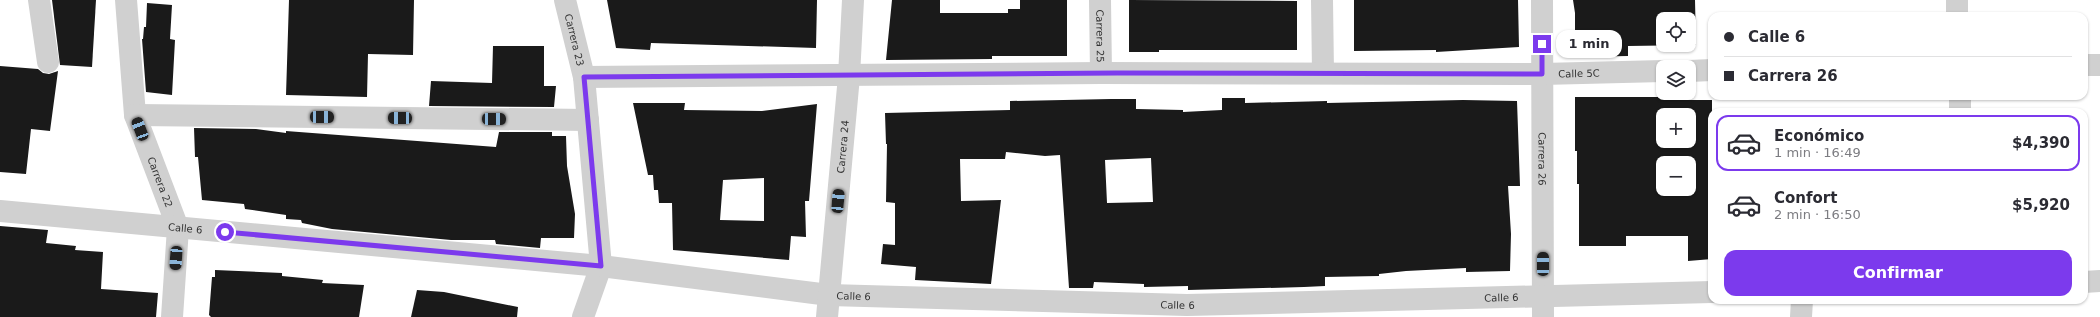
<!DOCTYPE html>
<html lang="es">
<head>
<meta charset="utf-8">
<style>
	:root { --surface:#fff; --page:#f2f2f3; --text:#2b2b33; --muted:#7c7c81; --line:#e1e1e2; --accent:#7c3aed }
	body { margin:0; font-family:"DejaVu Sans",sans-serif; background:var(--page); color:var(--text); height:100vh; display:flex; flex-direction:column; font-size:15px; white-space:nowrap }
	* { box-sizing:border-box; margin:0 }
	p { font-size:13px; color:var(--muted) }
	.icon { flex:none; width:22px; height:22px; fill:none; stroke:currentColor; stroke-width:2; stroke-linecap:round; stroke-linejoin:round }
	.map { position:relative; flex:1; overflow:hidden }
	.drawer { position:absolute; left:1708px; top:108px; width:380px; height:196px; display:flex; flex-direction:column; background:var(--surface); border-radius:12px; box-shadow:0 1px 3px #0004 }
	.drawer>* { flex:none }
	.top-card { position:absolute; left:1708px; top:12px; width:380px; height:88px; border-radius:12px; box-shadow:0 1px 3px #0004; display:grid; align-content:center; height:88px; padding:0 16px; background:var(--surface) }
	.buttons { position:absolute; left:1656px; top:12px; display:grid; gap:8px }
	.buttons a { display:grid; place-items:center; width:40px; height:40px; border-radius:8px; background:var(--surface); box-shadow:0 1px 3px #0004; font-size:20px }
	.end { position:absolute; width:18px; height:18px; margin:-9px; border:5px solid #7c3aed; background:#fff; box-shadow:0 0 0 2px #fff }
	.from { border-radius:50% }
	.bubble { position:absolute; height:28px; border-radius:12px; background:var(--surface); box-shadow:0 1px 3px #0004; font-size:13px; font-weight:600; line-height:28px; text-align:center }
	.car { position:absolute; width:12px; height:24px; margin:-12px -6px; border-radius:5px; box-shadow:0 0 3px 1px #0007; background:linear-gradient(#222 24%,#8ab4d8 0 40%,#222 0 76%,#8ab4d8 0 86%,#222 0) }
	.top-card b { display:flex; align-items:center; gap:14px; height:38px; font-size:15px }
	.top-card b+b { border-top:1px solid var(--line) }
	.top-card i { width:10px; height:10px; background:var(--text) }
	ul { padding:7px 0 0; list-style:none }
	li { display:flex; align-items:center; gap:12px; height:56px; margin:0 8px 6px; padding:0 8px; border:2px solid transparent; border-radius:12px }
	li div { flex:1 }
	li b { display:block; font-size:15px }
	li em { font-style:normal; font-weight:600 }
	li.active { border-color:var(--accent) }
	li>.icon { width:36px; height:36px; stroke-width:1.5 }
	.cta { display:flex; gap:8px; margin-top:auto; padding:8px 16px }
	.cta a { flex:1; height:46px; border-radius:12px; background:var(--accent); color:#fff; font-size:16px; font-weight:600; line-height:46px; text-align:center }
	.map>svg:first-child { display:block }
	.building { fill:#1a1a1a; fill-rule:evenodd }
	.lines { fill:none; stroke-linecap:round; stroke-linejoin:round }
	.pedestrian { stroke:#d0d0d0; stroke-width:22 }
	.minor { stroke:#d0d0d0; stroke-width:22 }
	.route { stroke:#7c3aed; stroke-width:5 }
	.labels { text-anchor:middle; stroke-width:4; stroke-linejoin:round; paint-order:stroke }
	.street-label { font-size:10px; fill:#333; stroke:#fff }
</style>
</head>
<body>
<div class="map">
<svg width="2100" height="317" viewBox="0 0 2100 317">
	<rect width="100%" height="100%" fill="#fff"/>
	<g class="building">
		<path d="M52,0H96L92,67L60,65Z"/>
		<path d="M289,0H414L413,55L368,54L367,97L286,95Z"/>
		<path d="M607,0H817L816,48L651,43L650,50L616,48Z"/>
		<path d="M892,0H940V13H1008V9H1020V0H1067V56H992V59L886,60Z"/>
		<path d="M1129,0L1297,1V50H1159V52H1129Z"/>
		<path d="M1354,0H1518L1519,47L1436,52V50L1354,51Z"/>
		<path d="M1573,0H1695L1696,45L1628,46V56L1575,57V13ZM1663,19H1689V45H1663Z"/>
		<path d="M147,3L172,5L170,39L175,40L172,95L146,92L142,39H143L144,27H146Z"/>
		<path d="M493,46H544V86H556L554,107L429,106L431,81L492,83Z"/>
		<path d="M0,66L38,69L43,73L49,74L58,71L50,131L31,129L26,174L0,172Z"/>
		<path d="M1575,97H1685L1688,100H1712V259L1688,261V236H1626V246H1579V184H1577V151H1575ZM1663,115H1689V141H1663ZM1663,163H1689V189H1663Z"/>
		<path d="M1222,98H1245V103L1327,101V103L1463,100L1517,101L1520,186H1508L1511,234L1510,271L1466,272V268L1406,271L1379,274V276L1325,277V286L1304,287L1188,290V286L1144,287V284L1094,282L1093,288H1069L1060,155L1045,156L1006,152L1005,159H960L961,201L1001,200L991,284L915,280L916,267L881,264L883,244L895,245V203L886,202L887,144H886L885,113L1010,110V101L1111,99H1136V109L1183,110V112L1222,110ZM1151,158L1153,202L1107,203L1105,160Z"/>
		<path d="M633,103H685L684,110L762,111L817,104L809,201H805L806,237L791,236L789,260L673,250L672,203H659L658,190H654L653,175H648ZM764,178V221L720,220L723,180Z"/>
		<path d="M194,128L256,129L286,133V131L496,147L499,132H552V136H566L567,166L575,214L574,238H541L540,248L496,244L495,240H451L332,229L302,223L301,220L286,219V215L245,209L244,204L202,200L198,157H195Z"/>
		<path d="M0,226L48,230L46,243L76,246L75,250L103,252L101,289L158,293L156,317H0Z"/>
		<path d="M215,270L282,273V276L323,280L322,283L364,285L359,317H211L209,315L212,277H215Z"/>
		<path d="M417,290L444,292L518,307L517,317H411Z"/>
	</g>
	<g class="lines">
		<path class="pedestrian" d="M39,0L48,62"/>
		<g class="minor">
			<path id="s1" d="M126,0L135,115L178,228L172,317"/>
			<path id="s2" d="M565,0L584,77L601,266L583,317"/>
			<path id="s3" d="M1100,0L1101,73"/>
			<path d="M1322,0L1323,72"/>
			<path id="s4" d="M1542,0L1543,317"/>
			<path d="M1957,0V16"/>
			<path d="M2084,65H2100"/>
			<path d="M1689,71L1712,70"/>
			<path id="s5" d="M584,77L1101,73L1542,74L1663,71"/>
			<path d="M1960,96V112"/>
			<path d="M135,115L588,120"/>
			<path id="s6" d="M0,211L601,266L829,295L1187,305L1712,292"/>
			<path d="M2084,282L2100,281"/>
			<path id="s7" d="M827,317L849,76L853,0"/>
			<path d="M1801,317L1802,300"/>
		</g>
	</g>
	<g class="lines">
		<path class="route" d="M225,232L601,266L584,77L1117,73L1542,74V44"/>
	</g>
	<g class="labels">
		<g class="street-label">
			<text dy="4" stroke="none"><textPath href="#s3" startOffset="36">Carrera 25</textPath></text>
			<text dy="4" stroke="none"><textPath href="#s2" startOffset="41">Carrera 23</textPath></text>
			<text dy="4" stroke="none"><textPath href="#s5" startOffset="995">Calle 5C</textPath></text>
			<text dy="4" stroke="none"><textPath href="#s7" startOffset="171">Carrera 24</textPath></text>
			<text dy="4" stroke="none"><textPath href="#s4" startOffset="159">Carrera 26</textPath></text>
			<text dy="4" stroke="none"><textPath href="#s1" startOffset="187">Carrera 22</textPath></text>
			<text dy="4" stroke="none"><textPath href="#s6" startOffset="186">Calle 6</textPath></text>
			<text dy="4" stroke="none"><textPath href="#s6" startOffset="858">Calle 6</textPath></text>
			<text dy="4" stroke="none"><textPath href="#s6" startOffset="1506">Calle 6</textPath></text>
			<text dy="4" stroke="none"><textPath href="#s6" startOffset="1182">Calle 6</textPath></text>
		</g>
	</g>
</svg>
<div class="buttons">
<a><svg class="icon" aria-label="locate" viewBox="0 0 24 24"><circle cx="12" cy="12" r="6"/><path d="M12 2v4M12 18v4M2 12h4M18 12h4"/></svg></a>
<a><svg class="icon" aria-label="layers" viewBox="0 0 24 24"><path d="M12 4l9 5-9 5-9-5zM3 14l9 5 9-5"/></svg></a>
<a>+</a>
<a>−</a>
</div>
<i class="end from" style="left:225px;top:232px"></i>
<i class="end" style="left:1542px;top:44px"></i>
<div class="bubble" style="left:1556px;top:30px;width:66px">1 min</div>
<i class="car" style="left:322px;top:117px;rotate:91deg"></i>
<i class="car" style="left:400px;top:118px;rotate:271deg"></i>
<i class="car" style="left:494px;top:119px;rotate:91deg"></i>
<i class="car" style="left:140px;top:129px;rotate:339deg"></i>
<i class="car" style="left:838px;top:201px;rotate:5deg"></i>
<i class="car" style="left:176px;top:258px;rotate:184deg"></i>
<i class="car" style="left:1543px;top:264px;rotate:0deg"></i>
<div class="top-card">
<b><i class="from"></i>Calle 6</b>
<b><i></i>Carrera 26</b>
</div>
<section class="drawer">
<ul>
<li class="active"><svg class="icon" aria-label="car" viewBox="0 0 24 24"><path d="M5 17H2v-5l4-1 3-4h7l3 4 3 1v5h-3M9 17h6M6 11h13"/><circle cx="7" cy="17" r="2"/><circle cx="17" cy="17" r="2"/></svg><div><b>Económico</b><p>1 min · 16:49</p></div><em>$4,390</em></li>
<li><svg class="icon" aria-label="car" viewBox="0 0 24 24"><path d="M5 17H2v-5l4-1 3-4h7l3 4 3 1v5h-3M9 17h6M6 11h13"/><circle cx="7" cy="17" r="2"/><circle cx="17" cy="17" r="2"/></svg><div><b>Confort</b><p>2 min · 16:50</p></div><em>$5,920</em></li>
</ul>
<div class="cta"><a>Confirmar</a></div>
</section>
</div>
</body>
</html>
